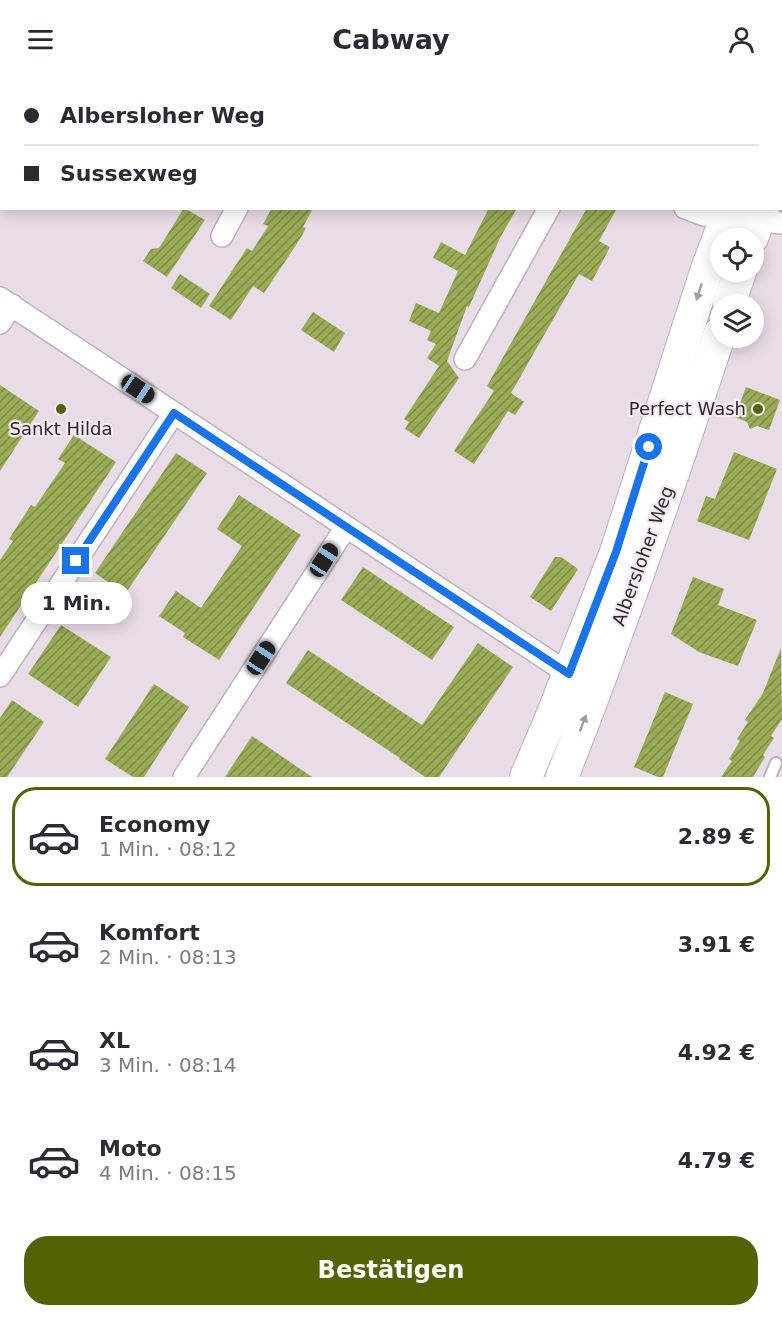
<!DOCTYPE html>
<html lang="de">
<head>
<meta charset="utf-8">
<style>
	:root { --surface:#fff; --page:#f7f7f7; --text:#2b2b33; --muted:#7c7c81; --line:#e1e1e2; --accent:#546206 }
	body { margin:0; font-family:"DejaVu Sans",sans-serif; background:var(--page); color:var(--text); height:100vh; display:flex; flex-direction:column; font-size:22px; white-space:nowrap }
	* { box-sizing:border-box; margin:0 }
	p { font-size:20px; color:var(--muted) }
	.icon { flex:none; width:33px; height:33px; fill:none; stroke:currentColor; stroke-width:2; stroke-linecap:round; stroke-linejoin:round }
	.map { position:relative; height:699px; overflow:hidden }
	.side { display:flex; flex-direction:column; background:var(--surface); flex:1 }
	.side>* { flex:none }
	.guide { position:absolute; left:0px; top:0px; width:783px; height:132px; box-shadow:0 3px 15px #0003; display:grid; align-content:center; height:132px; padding:0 24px; background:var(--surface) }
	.tools { position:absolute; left:710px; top:150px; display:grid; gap:12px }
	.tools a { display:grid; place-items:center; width:54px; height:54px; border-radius:50%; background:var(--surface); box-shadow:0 3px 15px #0003; font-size:30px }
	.end { position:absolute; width:27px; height:27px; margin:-14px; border:8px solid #1a73e8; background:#fff; box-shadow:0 0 0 3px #fff }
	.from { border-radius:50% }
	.bubble { position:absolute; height:42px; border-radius:21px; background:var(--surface); box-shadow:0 3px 15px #0003; font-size:20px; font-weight:700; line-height:42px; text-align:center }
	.car { position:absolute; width:18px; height:36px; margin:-18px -9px; border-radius:8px; box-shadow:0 0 4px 2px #0007; background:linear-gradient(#222 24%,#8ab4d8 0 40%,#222 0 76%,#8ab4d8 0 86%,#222 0) }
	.guide b { display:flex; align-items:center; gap:21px; height:57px; font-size:22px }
	.guide b+b { border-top:2px solid var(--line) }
	.guide i { width:15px; height:15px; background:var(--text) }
	ul { padding:10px 0 0; list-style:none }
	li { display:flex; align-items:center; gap:18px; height:99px; margin:0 12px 9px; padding:0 12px; border:3px solid transparent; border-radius:24px }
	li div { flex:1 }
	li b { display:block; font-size:22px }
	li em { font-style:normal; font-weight:700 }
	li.selected { border-color:var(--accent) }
	li>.icon { width:54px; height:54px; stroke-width:1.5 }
	.cta { display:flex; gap:12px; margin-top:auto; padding:12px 24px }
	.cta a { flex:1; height:69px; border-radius:24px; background:var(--accent); color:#fff; font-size:24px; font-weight:700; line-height:69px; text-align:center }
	header { display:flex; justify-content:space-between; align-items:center; height:78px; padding:0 24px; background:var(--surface); font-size:27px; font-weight:700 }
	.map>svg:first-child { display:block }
	.building { fill:url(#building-hatch) }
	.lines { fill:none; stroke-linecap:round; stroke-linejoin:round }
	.service-casing { stroke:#bdb2bb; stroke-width:14 }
	.minor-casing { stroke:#bdb2bb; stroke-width:24 }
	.secondary-casing { stroke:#bdb2bb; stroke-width:34 }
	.service { stroke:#fff; stroke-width:10 }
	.minor { stroke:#fff; stroke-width:21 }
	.secondary { stroke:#fff; stroke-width:32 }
	.oneway { fill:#a09ea0 }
	.route { stroke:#1a73e8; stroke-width:8 }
	.poi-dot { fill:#546206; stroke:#f5eaf3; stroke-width:2 }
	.labels { text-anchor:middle; stroke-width:4.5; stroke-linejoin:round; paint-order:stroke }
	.poi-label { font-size:18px; fill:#2c272b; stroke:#f5eaf3; text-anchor:end }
	.street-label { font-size:18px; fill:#2c272b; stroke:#f5eaf3 }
</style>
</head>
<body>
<header><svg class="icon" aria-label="menu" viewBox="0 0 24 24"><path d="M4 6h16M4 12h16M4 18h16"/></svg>Cabway<svg class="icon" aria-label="person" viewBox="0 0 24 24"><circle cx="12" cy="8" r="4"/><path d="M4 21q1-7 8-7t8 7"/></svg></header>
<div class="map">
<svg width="782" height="699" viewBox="0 0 782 699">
	<defs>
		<pattern id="building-hatch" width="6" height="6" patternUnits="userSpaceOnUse" patternTransform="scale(1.5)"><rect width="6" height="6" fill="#99ab55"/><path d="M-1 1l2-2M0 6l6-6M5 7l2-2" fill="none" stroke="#7d8b47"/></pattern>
	</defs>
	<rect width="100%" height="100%" fill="#e8dce6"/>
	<g class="building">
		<path d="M184,130L205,142L167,199L143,183L151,171L159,170Z"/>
		<path d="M272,130H313L303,149L306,150L300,161L264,215L253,208L231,242L209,228L247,170L252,173L268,148L263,146Z"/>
		<path d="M489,130H517L500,160L469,229L467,228L447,283L459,300L419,360L405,351L409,344L404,341L439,288L427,280L436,266L427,262L431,253L409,243L416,225L439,235L458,193L433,180L441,164L465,177Z"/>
		<path d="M587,130H617L599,163L610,169L592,203L579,196L511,315L524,324L515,337L508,333L474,386L454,373L494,313L487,308Z"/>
		<path d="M180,196L210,216L201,230L171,210Z"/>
		<path d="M313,234L345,255L334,274L301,252Z"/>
		<path d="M0,307L39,333L0,393Z"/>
		<path d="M746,309L780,322L769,352L757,348L750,351L747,344L735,339Z"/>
		<path d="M74,357L116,384L0,559V482L13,463L9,461L31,427L35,429L65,385L58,381Z"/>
		<path d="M734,374L777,391L749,462L697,443L706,418L715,421Z"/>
		<path d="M176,375L207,395L125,516L95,495Z"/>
		<path d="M239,417L301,457L219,582L183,559L185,555L159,538L176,513L201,530L242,468L217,451Z"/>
		<path d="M555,479H561L578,491L551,533L530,519Z"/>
		<path d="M363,489L454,549L432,582L341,522Z"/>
		<path d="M693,499L724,511L718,527L757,542L738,588L699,574L671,556Z"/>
		<path d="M61,547L111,579L78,629L28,596Z"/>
		<path d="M478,565L513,589L439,699H425L399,681L400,680L286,605L308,572L422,647Z"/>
		<path d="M781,570L782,641L771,658L774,660L763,677L765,679L753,699H721L732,683L729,681L740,663L737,661L748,644L745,642L763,615Z"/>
		<path d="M154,606L189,629L144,699H133L105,681Z"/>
		<path d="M665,614L693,626L663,699H658L634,689Z"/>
		<path d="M12,622L44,644L7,699H0V640Z"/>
		<path d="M252,658L312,699H225Z"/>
	</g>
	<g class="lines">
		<g class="service-casing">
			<path id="service" d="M770,699L776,685"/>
		</g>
		<g class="minor-casing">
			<g id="minor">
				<path d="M430,0L433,2"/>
				<path d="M17,2L18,0"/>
				<path d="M305,2L306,0"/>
				<path d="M573,2L574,0"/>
				<path d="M685,130L704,137L782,145"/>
				<path d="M222,158L237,130"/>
				<path d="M0,220L569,596"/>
				<path d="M0,245L12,227"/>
				<path d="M465,281L549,130"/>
				<path d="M0,598L174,335"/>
				<path d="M184,699L346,449"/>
			</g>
		</g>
		<g class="secondary-casing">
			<g id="secondary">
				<path d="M774,2V0"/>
				<path d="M782,80V78"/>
				<path d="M752,160L763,130"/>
				<path d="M729,226L740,194"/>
				<path d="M526,699L552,638L616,474L707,191L730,130"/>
				<path d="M562,699C620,553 671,404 720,255"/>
			</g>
		</g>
		<use href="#service" class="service"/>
		<use href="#minor" class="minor"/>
		<use href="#secondary" class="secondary"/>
	</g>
	<defs><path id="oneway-solid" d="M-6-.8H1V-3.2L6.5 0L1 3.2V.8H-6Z" transform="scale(1.5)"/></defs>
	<g class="oneway">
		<use href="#oneway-solid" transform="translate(699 214) rotate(108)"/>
		<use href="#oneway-solid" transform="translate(583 645) rotate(-69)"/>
	</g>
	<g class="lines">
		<path class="route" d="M76,483L174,335L569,596L616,474L649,369"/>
	</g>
	<g class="poi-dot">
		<circle cx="61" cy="331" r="6"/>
		<circle cx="758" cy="331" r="6"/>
	</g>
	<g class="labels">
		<g class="poi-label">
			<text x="746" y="337">Perfect Wash</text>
			<text x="61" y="357" text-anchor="middle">Sankt Hilda</text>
		</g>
		<g class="street-label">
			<text transform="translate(643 478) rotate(-70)" y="6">Albersloher Weg</text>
		</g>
	</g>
</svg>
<div class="tools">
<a><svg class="icon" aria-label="locate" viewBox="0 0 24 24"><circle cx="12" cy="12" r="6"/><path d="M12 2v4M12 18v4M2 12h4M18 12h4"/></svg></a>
<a><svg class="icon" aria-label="layers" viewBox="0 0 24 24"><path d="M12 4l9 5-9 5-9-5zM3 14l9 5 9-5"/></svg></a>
</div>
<i class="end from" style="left:649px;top:369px"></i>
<i class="end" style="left:76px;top:483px"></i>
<div class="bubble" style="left:21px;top:504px;width:111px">1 Min.</div>
<i class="car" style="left:138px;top:311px;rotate:124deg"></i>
<i class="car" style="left:324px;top:482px;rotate:33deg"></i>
<i class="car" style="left:261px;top:580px;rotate:33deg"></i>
<div class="guide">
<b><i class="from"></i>Albersloher Weg</b>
<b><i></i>Sussexweg</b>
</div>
</div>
<section class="side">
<ul>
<li class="selected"><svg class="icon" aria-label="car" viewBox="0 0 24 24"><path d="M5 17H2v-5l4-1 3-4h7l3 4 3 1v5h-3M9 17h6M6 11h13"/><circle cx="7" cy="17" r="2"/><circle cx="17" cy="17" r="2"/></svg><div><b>Economy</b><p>1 Min. · 08:12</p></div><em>2.89 €</em></li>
<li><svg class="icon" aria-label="car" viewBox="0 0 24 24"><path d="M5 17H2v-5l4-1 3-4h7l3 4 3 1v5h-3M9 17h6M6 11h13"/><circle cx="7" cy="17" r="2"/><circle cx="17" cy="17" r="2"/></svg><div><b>Komfort</b><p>2 Min. · 08:13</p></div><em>3.91 €</em></li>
<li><svg class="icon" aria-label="car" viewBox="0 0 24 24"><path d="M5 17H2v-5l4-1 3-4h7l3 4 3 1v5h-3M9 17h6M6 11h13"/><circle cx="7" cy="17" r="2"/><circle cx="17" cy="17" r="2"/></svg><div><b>XL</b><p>3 Min. · 08:14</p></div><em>4.92 €</em></li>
<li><svg class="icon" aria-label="car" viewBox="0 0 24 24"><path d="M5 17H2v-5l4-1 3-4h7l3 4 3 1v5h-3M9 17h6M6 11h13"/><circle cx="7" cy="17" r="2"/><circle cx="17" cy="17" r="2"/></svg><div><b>Moto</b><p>4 Min. · 08:15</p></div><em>4.79 €</em></li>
</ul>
<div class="cta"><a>Bestätigen</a></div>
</section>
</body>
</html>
